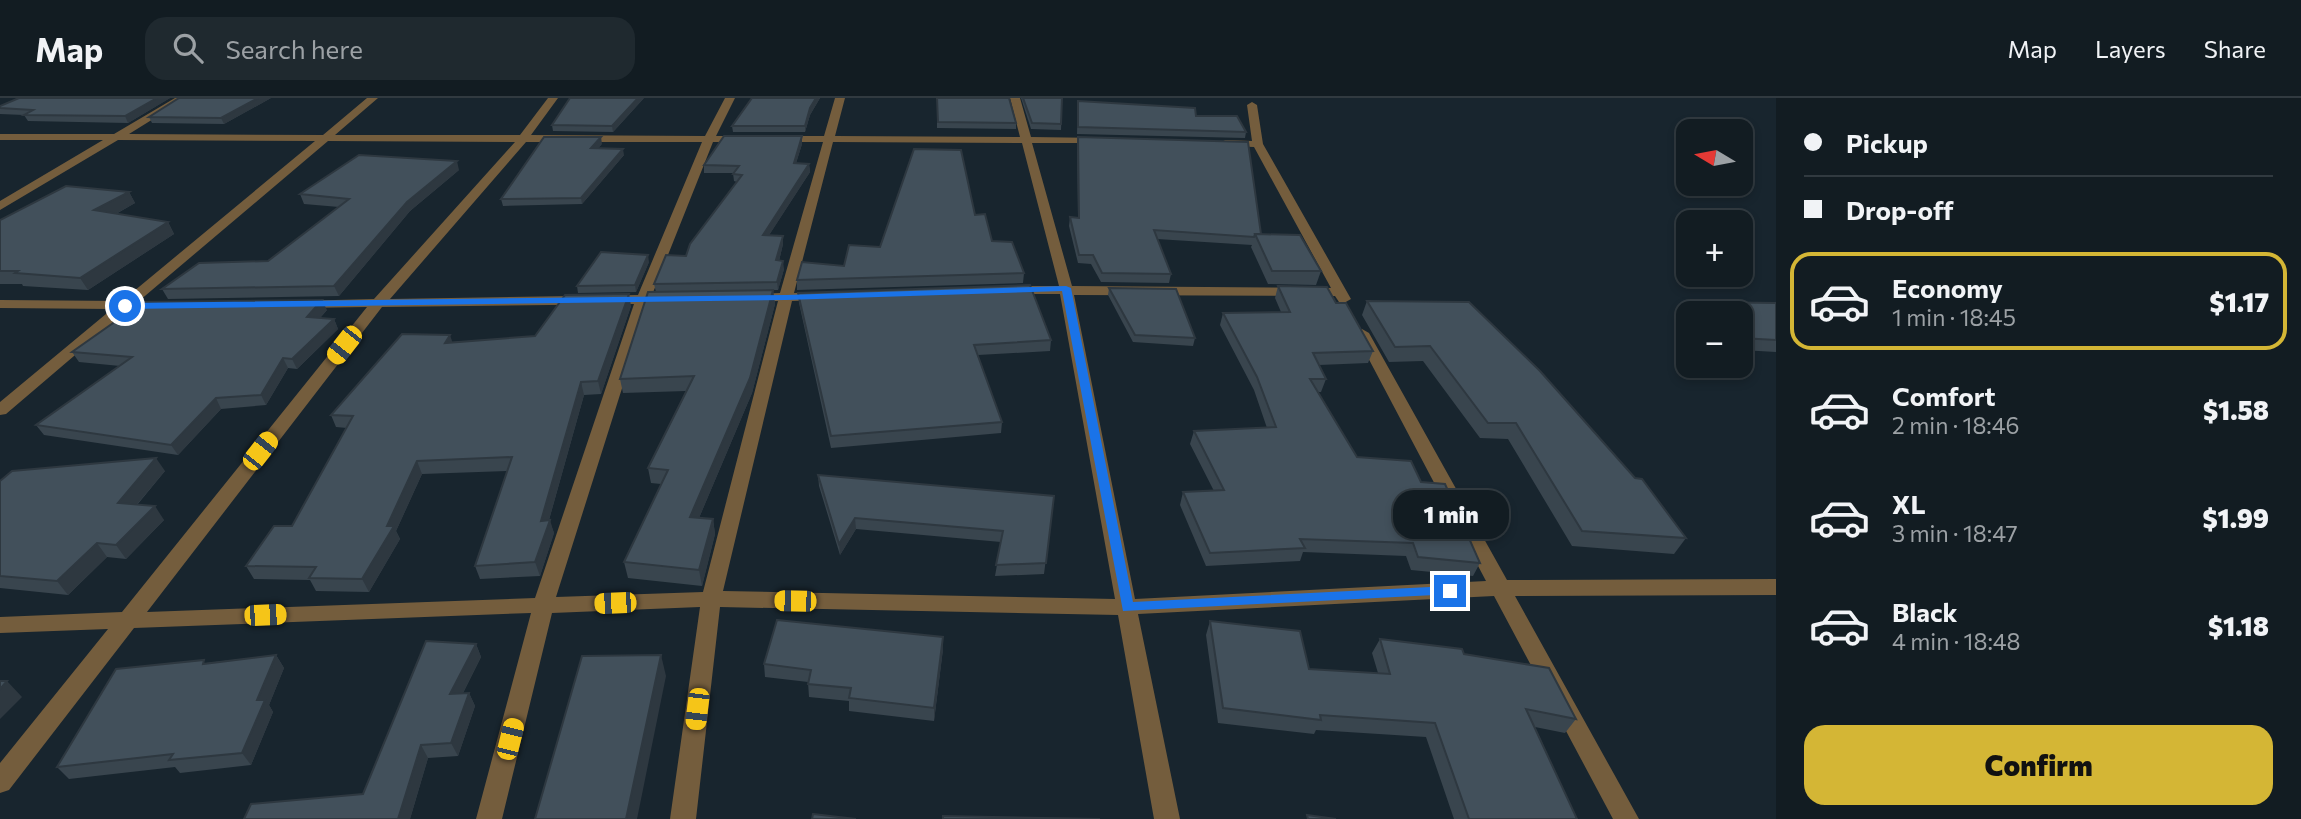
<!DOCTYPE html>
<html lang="en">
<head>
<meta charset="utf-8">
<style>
	:root { --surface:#121c22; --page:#1f292f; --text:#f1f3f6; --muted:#9ca1a5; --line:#313a40; --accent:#d4b635 }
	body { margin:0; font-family:Commissioner,sans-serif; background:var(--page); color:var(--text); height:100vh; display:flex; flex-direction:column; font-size:26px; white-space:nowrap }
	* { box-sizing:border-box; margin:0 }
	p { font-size:23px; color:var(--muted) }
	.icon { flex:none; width:38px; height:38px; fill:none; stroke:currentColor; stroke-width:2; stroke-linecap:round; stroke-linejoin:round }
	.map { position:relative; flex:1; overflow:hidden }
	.panel { display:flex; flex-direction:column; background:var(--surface); width:525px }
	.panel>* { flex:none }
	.top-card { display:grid; align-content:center; height:154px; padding:0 28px; background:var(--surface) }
	.needle { width:46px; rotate:280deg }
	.fabs { position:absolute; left:1676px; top:21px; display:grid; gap:14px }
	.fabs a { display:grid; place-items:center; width:77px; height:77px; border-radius:14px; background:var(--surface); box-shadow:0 4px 10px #0003,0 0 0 2px var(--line); font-size:35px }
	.end { position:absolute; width:32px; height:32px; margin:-16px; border:9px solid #1a73e8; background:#fff; box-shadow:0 0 0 4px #fff }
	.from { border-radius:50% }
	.bubble { position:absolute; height:49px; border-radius:21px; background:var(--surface); box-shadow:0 4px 10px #0003,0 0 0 2px var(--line); font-size:23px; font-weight:800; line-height:49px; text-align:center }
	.car { position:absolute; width:21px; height:42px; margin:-21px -10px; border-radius:9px; box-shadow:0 0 5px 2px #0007; background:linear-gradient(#f5c518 24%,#345 0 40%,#f5c518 0 76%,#345 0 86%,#f5c518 0) }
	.top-card b { display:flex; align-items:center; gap:24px; height:66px; font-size:26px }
	.top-card b+b { border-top:2px solid var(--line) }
	.top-card i { width:18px; height:18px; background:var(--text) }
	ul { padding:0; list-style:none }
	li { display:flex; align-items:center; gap:21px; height:98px; margin:0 14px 10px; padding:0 14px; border:4px solid transparent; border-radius:21px }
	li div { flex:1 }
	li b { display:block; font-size:26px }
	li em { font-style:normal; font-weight:800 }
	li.current { border-color:var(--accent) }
	li>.icon { width:63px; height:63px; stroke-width:1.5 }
	.action { display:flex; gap:14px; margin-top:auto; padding:14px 28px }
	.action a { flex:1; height:80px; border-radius:21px; background:var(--accent); color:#111; font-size:28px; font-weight:800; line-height:80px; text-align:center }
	header { display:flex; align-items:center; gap:42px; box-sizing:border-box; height:98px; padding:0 35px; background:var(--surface); border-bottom:2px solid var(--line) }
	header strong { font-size:33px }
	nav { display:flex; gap:38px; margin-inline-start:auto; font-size:24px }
	.search { width:490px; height:63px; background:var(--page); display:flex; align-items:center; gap:18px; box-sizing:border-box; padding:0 24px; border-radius:21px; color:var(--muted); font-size:26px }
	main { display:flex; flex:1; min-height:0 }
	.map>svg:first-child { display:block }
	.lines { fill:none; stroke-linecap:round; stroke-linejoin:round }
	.minor { fill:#745d3d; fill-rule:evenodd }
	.wall { fill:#39454e }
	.shaded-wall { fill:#2e3840 }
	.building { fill:#42505b; stroke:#2e3840; stroke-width:2 }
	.route { fill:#1a73e8 }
</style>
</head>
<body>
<header>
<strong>Map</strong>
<div class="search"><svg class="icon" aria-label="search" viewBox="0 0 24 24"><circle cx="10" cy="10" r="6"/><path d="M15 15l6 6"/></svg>Search here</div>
<nav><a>Map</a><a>Layers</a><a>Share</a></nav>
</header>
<main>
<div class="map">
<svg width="1776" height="721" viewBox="0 0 1776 721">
	<rect width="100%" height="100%" fill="#18252e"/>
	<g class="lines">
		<path class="minor" d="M175,0H187L129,36L323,37L367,0H378L335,37H520L548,0H558L531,37L705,38L725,0H735L716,38H745L750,41L745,44H713L652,197H668L675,201L668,205H649L556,499L703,494L778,203L752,204L745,200L752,196L780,195L823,44H780L775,41L780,38H824L835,0H845L835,38L1020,39L1010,0H1020L1031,39L1103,40L1104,42L1099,45H1032L1072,188L1331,190L1254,49L1225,48L1220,45L1225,42L1252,43L1247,7L1252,4L1257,7L1263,46L1351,201L1344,205L1339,204L1335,198L1074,197L1135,501L1486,483L1355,235L1362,231L1369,235L1507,482L1776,481V497L1515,498L1639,721H1613L1494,498L1138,516L1180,721H1154L1118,517L720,509L696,721H670L700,509L552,515L502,721H476L531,515L134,530L9,692L0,695V665L108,531L0,535V519L122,514L367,209L300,210L295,209V203L374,201L515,44L328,43L139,203L165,204V210L129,211L6,316L0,317V304L112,211L0,210V202L122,203L315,43L118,42L0,112V103L103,42H0V36H114ZM526,44H702L638,197L390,201ZM833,44L1022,45L1059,188H1007L1000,192L1007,196H1060L1115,501L723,493L792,203L822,202L829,198L822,194L794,195ZM634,206L535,500L147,514L382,209Z"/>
	</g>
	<g class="wall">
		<path d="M170,0L128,25L28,23L24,17L0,16V8Z"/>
		<path d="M271,0L224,26L152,25L149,19Z"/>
		<path d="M644,0L613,34L553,33L552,27Z"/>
		<path d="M752,0H820L810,17L805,34H733L732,28Z"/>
		<path d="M937,0L1016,25V31L937,30Z"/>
		<path d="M1021,0H1062L1061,32L1031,31Z"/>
		<path d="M1078,3L1196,18L1246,34L1245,40L1077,36Z"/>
		<path d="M1078,39L1261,136L1321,173L1316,187L1268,186L1251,149L1252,147L1157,141L1171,176L1169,185L1101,184L1091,166L1078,165L1069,128L1070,119L1078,120L1077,47Z"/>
		<path d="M602,46L598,50L624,57L582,106L503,108L501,101Z"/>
		<path d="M802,46L796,65L809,66L810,74L769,137L783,146L779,163L784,171L778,192H773L775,206L752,295L699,420L713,421L715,436L702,488L628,480L624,464L661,386L651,385L648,370L686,293L623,295L620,281L656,194L654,186L686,158L737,84L734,83L733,75H704V67Z"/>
		<path d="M459,72L410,113L339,198L168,201L162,191L268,163L339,109L304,106L300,96Z"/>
		<path d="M129,94L135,105L116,116L168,124L174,136L88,192L23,188L22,186H0V122Z"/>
		<path d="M975,117L992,143L1024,175L1023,185L797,192V182L844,168L880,149Z"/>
		<path d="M649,164L636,194L578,195L577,188Z"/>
		<path d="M1278,188L1336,205L1373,253L1368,265L1319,267L1326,281L1321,294H1317L1357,359L1421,384L1480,465L1473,478L1411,472L1406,458L1303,454L1300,463L1206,468L1180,407L1183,394L1214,393L1190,346L1194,333L1267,330L1254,292L1220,227L1223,215L1281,214L1275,200Z"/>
		<path d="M1109,190L1195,240L1193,248L1133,244L1108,197Z"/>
		<path d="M798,195L1051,242L1050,253L978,257L1002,324L1001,335L831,350L799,205Z"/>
		<path d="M1367,203L1469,204L1686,440L1674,456L1572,448L1508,341L1480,340L1423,263L1389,264L1362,217Z"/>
		<path d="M1697,204L1776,205V254L1741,252V215H1690Z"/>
		<path d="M631,208L601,296L584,297L549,422L554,435L540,478L480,481L475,468L507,373L422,376L396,433L400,441L369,494L316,493L310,482L254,481L246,468L292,428L347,330L336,329L331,317L453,244L535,238Z"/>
		<path d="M327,212L320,220L334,221L338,231L297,271L288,270L266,307L221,311L178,357L44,337L36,327L120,268L79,264L72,254Z"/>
		<path d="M165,373L137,407L164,422L126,461L107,459L68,497L0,490V383Z"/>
		<path d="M818,377L1054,398L1044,476L995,478L1001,444L856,431L840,457L819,388Z"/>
		<path d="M1210,523L1309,571L1378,575L1372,555L1380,541L1464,556L1576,621L1565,635L1535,629L1577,721H1454L1426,639L1316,632L1314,636L1218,625L1206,537Z"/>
		<path d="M476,546L481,559L463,595H469L475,608L458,658L428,660L410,721H244L363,696Z"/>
		<path d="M943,551L934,623L849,613V603L809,599L808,584L765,579L764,566Z"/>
		<path d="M276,557L284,570L269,607L273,614L251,667L180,675L175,669L69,681L57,669L206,565Z"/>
	</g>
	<g class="shaded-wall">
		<path d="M157,0H170L128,25L125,18Z"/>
		<path d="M258,0H271L224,26L221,20Z"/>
		<path d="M638,0H644L613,34L612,28Z"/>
		<path d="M816,0H820L810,17L805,34V28L810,10Z"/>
		<path d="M802,38V46L794,72V65Z"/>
		<path d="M601,39L602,46L592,57L591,50Z"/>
		<path d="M623,51L624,57L582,106L581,100Z"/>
		<path d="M457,63L459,72L410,113L339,198L334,188L407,104Z"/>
		<path d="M809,66L810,74L764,145L763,137Z"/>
		<path d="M129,94L135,105L101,124L94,112Z"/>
		<path d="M168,124L174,136L88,192L80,180Z"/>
		<path d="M783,138V146L777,171L776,162Z"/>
		<path d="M648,157L649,164L636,194L635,187Z"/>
		<path d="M783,163L784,171L778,192L777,184Z"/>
		<path d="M773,192L775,206L752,295L693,434L690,419Z"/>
		<path d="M629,196L631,208L601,296L598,283Z"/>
		<path d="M322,202L327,212L312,229L307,219Z"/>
		<path d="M334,221L338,231L297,271L292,261Z"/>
		<path d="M450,237L454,249L445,245Z"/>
		<path d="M283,260L288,270L266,307L261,297Z"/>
		<path d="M581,284L584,297L545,436L541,423Z"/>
		<path d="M216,300L221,311L178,357L171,347Z"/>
		<path d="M156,360L165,373L127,418L118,405Z"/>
		<path d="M417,363L422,376L396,433L400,441L369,494L362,481Z"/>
		<path d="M155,408L164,422L126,461L116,447Z"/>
		<path d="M855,420L856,431L840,457L839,446Z"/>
		<path d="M713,421L715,436L702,488L699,472Z"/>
		<path d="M550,422L554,435L540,478L535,464Z"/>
		<path d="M97,445L107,459L68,497L57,483Z"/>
		<path d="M943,539V551L934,623V610Z"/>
		<path d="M476,546L481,559L456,609L450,596Z"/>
		<path d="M276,557L284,570L269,607L273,614L251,667L242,655L257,602Z"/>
		<path d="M661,557L666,578L637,721H626Z"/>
		<path d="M7,583L22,599L0,621V591Z"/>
		<path d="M469,595L475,608L458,658L451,645Z"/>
		<path d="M421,647L428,660L410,721H398Z"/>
	</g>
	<g class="building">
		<path d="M19,0H157L125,18L24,17L33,12L0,10V8Z"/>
		<path d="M179,0H258L221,20L149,19Z"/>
		<path d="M570,0H638L612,28L552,27Z"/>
		<path d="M752,0H816L810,10L805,28H732Z"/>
		<path d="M937,0H1009L1016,25L938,24Z"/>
		<path d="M1023,0H1062L1061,26L1032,25Z"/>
		<path d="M1078,3L1195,10L1196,18H1237L1246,34L1078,29Z"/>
		<path d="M724,38H802L794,65L809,66L763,137L783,138L776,162L783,163L777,184L654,186L666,157L686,158L690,146L742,77L733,76L739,68L704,67Z"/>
		<path d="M544,39H601L591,50L623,51L581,100L501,101Z"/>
		<path d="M1078,39L1248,44L1261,136H1255L1254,139L1154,132L1171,176L1102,175L1093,157H1079L1070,119L1079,120Z"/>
		<path d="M914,51L961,52L975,117L985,116L992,143L1012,144L1024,175L797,182L802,164L844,168L849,147L880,149Z"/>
		<path d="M359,57L457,63L407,104L334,188L162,191L199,165L268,163L349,101L300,96Z"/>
		<path d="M66,88L129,94L94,112L168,124L80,180L15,175L18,173H0V122Z"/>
		<path d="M1255,136L1300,137L1321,173H1272Z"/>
		<path d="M601,154L648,157L635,187L577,188Z"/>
		<path d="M1030,187L1051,242L974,247L1002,324L831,338L798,195Z"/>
		<path d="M1278,188L1327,189L1336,205H1346L1373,253L1313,255L1326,281H1310L1357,359L1411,363L1421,384L1445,386L1480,465L1418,459L1413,445L1300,441L1305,450L1210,455L1183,394L1224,392L1194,333L1276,329L1257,279L1223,215L1290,214Z"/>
		<path d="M1109,190L1176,191L1195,240L1135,237Z"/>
		<path d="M773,192L750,280L690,419L713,421L699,472L624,464L668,372L648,370L694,278L620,281L648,194Z"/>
		<path d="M629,196L598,283L581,284L541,423L550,422L535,464L475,468L512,359L417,363L387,428H394L362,481L309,480L316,469L246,468L274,428H292L353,318L331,317L402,236L450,237L445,245L535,238L565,197Z"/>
		<path d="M322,202L307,219L334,221L292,261L283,260L261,297L216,300L171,347L36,327L132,259L72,254L143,204Z"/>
		<path d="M1367,203L1469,204L1540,273L1635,380L1642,381L1686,440L1582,433L1516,325H1488L1430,248L1395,249Z"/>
		<path d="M1697,204L1776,205V242L1741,240V215H1708Z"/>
		<path d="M156,360L118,405L155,408L116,447L97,445L57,483L0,478V383L12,373Z"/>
		<path d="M818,377L1054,398L1046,465L996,467L1003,433L855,420L839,446Z"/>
		<path d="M777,522L943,539L934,610L849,600L851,590L808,586L811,572L764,566Z"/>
		<path d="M1210,523L1300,533L1309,571L1390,576L1380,541L1462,551L1464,556L1549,570L1576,621L1526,611L1577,721H1469L1435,625L1320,617L1321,622L1223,610Z"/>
		<path d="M426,543L476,546L450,596L469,595L451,645L421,647L398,721H244L251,706L363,696Z"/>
		<path d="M276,557L257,602H265L242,655L169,662L173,656L57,669L116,571L204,562L203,566Z"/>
		<path d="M661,557L626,721H535L582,558Z"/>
		<path d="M0,583H7L0,591Z"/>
		<path d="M813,716L856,721H812Z"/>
		<path d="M1307,717L1336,721H1308Z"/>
		<path d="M943,718L1100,721H943Z"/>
	</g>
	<path class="route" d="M1066,188L1071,190L1133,504L1450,488L1454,489V496L1123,513L1062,193L786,202L125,211L120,208L125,205L786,197Z"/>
</svg>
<div class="fabs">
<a><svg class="needle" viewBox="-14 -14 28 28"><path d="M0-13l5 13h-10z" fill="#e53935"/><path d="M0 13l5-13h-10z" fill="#9ca1a5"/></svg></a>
<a>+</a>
<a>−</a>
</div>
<i class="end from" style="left:125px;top:208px"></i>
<i class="end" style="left:1450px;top:493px"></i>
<div class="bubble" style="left:1393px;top:392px;width:116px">1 min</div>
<i class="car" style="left:344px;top:247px;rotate:218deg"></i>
<i class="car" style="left:260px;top:353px;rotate:38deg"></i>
<i class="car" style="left:795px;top:503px;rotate:271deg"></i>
<i class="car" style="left:615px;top:505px;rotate:268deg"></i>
<i class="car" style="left:265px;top:517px;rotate:88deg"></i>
<i class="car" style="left:697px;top:611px;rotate:187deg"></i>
<i class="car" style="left:510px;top:641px;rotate:14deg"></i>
</div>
<section class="panel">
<div class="top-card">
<b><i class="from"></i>Pickup</b>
<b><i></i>Drop-off</b>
</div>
<ul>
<li class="current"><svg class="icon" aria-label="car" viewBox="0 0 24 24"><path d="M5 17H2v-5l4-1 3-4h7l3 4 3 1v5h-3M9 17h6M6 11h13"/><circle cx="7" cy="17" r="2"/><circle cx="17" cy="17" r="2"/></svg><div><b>Economy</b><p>1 min · 18:45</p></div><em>$1.17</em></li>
<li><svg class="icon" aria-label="car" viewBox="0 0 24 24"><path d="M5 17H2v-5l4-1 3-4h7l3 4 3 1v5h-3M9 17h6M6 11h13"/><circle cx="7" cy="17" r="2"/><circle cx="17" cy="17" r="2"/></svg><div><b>Comfort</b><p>2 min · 18:46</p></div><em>$1.58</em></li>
<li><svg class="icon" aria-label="car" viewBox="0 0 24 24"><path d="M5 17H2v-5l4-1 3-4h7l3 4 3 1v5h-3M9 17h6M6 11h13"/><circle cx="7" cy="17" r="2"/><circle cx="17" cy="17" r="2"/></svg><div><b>XL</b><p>3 min · 18:47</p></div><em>$1.99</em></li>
<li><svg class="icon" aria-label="car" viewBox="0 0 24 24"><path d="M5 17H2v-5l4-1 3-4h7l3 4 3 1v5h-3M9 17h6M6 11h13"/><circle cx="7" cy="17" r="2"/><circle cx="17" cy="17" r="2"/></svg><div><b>Black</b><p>4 min · 18:48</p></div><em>$1.18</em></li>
</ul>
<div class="action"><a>Confirm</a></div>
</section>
</main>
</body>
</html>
